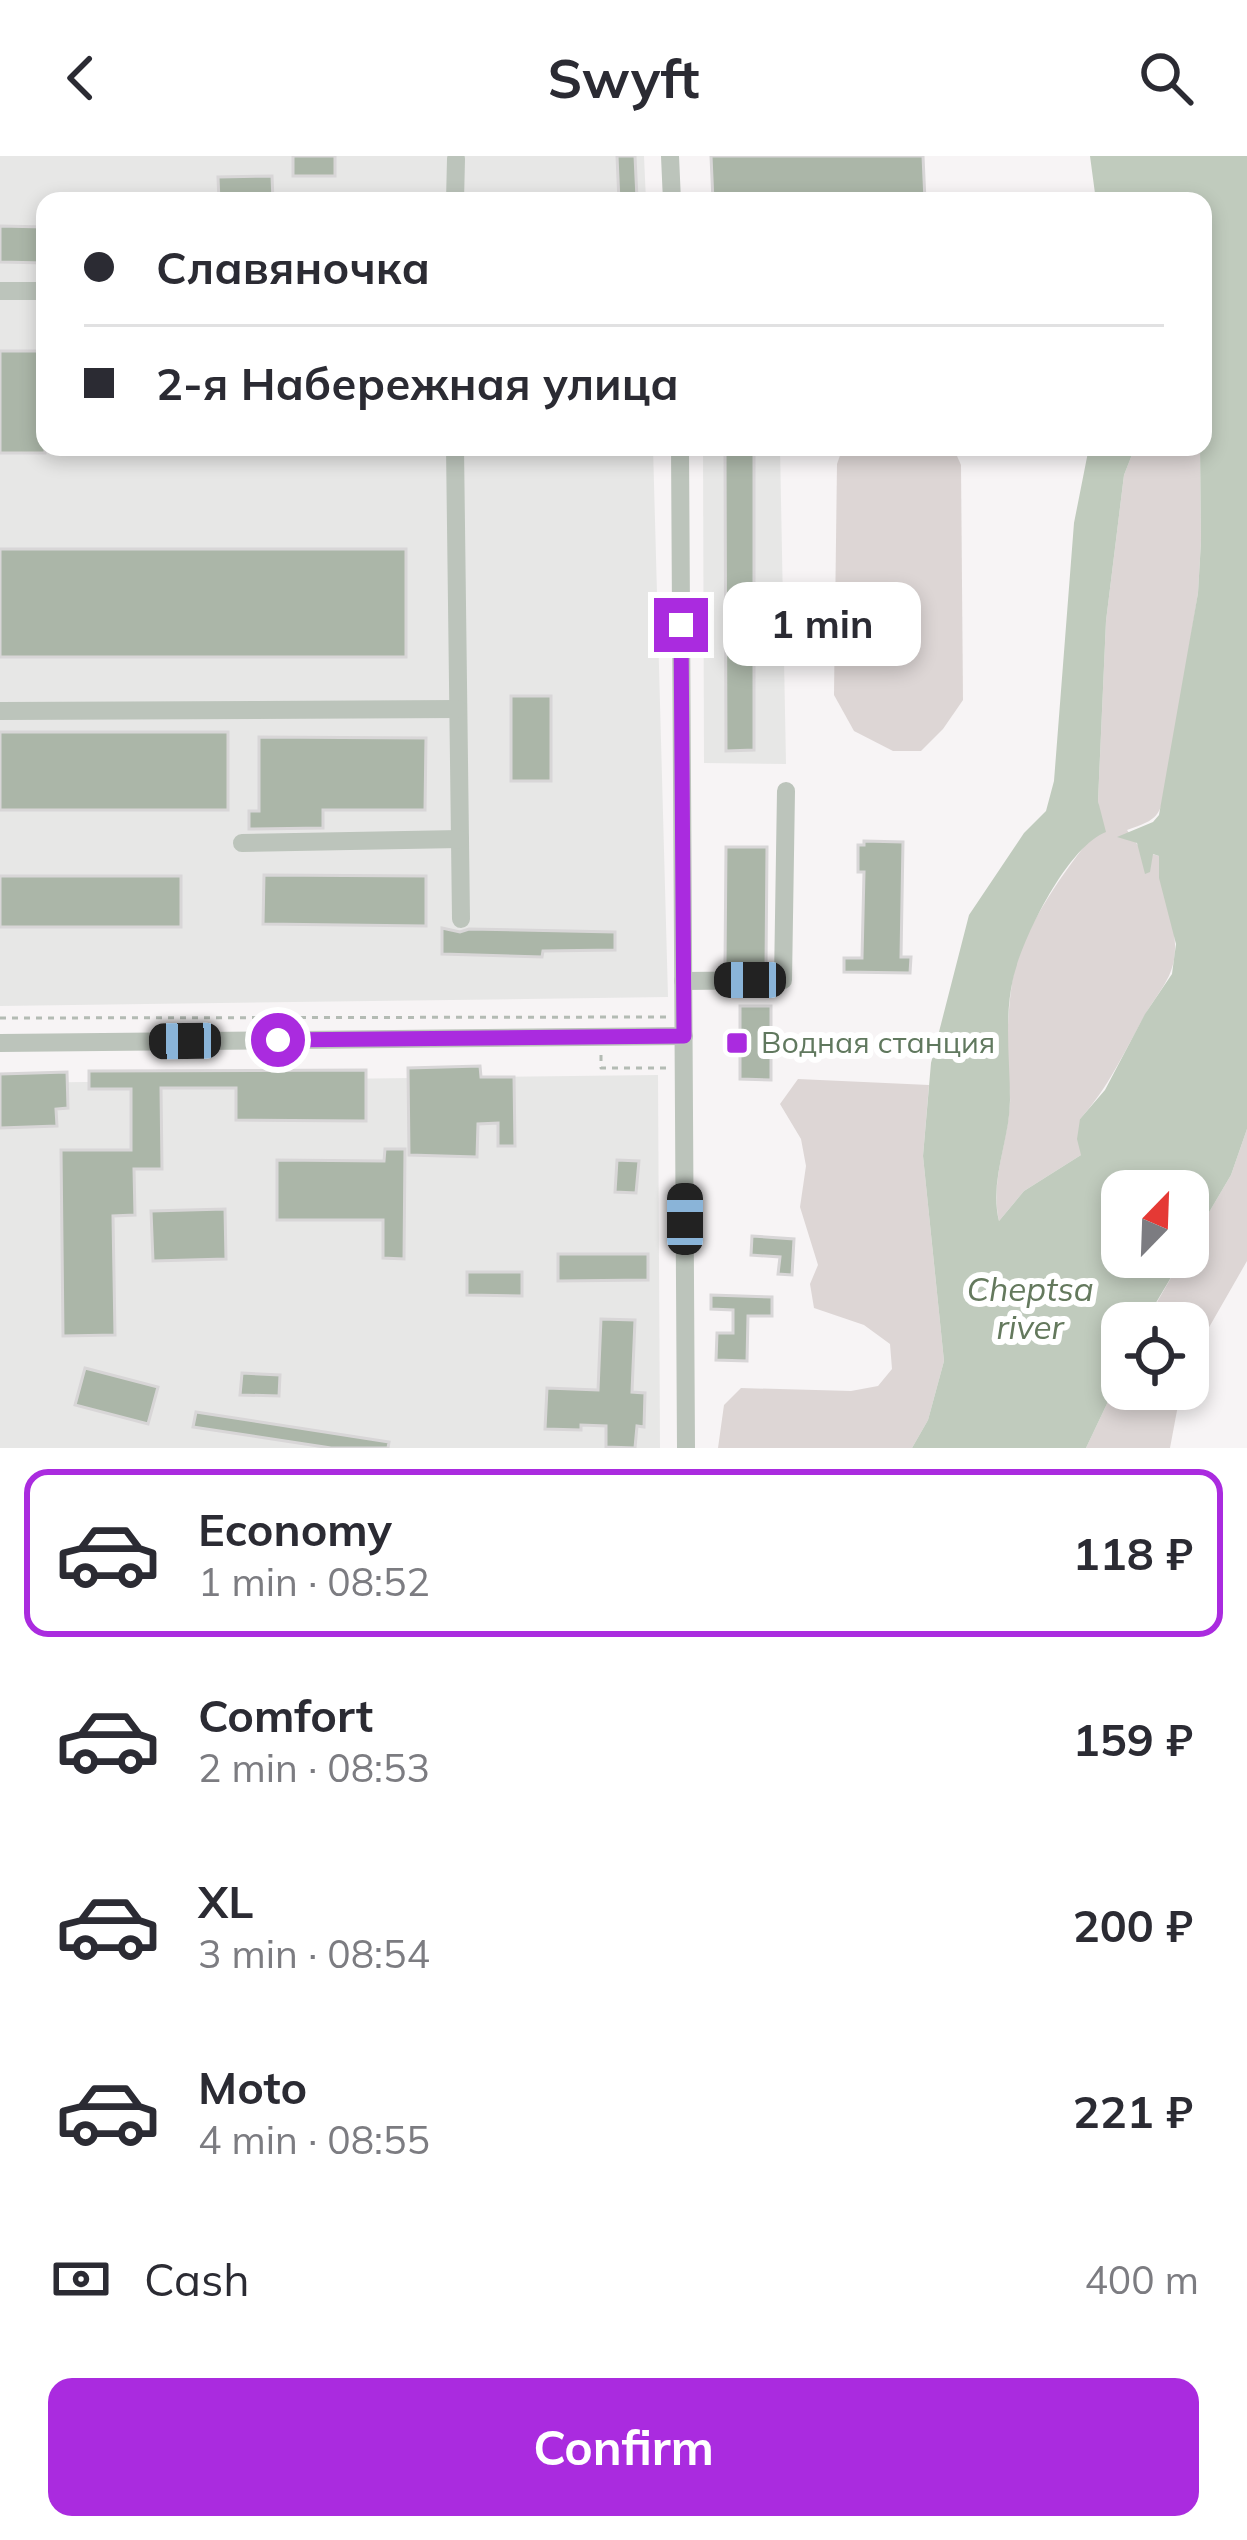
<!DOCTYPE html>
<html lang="en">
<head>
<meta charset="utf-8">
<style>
	:root { --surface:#fff; --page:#f7f7f7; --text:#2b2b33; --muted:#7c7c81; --line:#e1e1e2; --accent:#aa2bdf }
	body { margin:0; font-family:Mulish,sans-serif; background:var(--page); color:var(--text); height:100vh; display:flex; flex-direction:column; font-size:45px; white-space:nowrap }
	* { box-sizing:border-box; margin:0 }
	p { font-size:39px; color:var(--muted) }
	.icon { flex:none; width:66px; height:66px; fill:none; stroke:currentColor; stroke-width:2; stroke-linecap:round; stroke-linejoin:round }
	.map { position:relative; height:1292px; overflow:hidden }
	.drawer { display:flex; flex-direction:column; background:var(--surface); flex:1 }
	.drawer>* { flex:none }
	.hud { position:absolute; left:36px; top:36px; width:1176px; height:264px; border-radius:24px; box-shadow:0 6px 18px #0003; display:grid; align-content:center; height:264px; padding:0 48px; background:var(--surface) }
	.needle { width:78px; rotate:23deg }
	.controls { position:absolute; left:1101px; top:1014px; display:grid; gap:24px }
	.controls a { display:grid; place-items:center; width:108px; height:108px; border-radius:24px; background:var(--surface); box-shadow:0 6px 18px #0003; font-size:60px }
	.end { position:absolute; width:54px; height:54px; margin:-27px; border:15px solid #aa2bdf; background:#fff; box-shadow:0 0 0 6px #fff }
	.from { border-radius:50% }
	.bubble { position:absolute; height:84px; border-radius:24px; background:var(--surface); box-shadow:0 6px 18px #0003; font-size:39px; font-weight:700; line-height:84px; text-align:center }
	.car { position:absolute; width:36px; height:72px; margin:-36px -18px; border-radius:15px; box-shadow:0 0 9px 3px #0007; background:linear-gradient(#222 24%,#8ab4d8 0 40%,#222 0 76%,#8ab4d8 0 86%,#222 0) }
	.hud b { display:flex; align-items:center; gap:42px; height:114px; font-size:45px }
	.hud b+b { border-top:3px solid var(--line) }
	.hud i { width:30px; height:30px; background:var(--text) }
	ul { padding:21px 0 0; list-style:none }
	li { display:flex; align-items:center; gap:36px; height:168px; margin:0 24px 18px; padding:0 24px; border:6px solid transparent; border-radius:24px }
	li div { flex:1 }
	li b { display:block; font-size:45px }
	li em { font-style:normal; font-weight:700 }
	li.on { border-color:var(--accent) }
	li>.icon { width:108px; height:108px; stroke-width:1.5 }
	.pay { display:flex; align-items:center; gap:30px; height:132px; padding:0 48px; font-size:45px }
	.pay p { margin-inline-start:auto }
	.cta { display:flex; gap:24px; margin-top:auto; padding:24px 48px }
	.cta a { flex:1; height:138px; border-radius:24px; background:var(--accent); color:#fff; font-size:48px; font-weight:700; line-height:138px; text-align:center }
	header { display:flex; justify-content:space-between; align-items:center; height:156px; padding:0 48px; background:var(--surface); font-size:54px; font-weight:700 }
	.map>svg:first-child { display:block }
	.built { fill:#e7e7e6 }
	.green { fill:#ddd6d5 }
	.water { fill:#c0cbbd }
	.building { fill:#abb6a8; stroke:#d8d6d7; stroke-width:3 }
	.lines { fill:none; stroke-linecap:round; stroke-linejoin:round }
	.path { stroke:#b4bbb4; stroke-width:3; stroke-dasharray:6 6; stroke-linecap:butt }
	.minor { stroke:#bcc4bb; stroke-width:18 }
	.route { stroke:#aa2bdf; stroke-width:15 }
	.poi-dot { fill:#aa2bdf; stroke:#fff; stroke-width:4.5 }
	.labels { text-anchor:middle; stroke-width:12; stroke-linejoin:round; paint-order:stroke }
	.poi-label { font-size:30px; fill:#60785e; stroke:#fff; text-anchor:start }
	.water-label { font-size:33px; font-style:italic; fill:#64795d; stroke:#fff }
</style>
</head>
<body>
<header><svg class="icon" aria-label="back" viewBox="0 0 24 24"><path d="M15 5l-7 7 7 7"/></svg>Swyft<svg class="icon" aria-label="search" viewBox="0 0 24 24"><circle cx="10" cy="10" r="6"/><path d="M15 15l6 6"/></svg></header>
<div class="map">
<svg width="1247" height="1292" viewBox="0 0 1247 1292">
	<rect width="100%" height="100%" fill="#f7f4f5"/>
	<g class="built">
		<path d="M0,0H644L646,45H45V291H653L668,841L0,850Z"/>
		<path d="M703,291H780L786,608L704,607Z"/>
		<path d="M658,919L660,1292H0V927Z"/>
	</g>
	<g class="green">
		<path d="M843,291H953L961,309L963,544L943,573L921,595H893L854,575L834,539L837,308Z"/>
		<path d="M1135,291H1200L1201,385L1198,437L1167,629C1159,661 1159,663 1127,674L1142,695L1159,700C1160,731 1176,765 1175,792C1175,821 1158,836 1145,859C1124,896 1109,931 1080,963L1081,999L1024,1035L999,1065C990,1025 1008,986 1010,947C1011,935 1006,922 1007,910C1007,883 1008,854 1012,827C1020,773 1068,710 1102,668L1098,645L1106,465L1124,319Z"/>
		<path d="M798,923L929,929L923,1000L944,1205L928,1264L912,1292H718L724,1249L741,1232L851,1235L878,1230L892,1213L890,1188L864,1169L814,1152L810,1128L818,1109L800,1051L806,1010L801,983L780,948Z"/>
		<path d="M1247,973V1105L1188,1208V1167H1145L1183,1101H1188V1092L1231,1019Z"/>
		<path d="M1122,1216V1233H1181L1170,1292H1086Z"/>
	</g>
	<path class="water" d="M1090,0H1247V973L1231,1019L1188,1092V1035H1122V1101H1183L1144,1167H1122V1216L1086,1292H912L928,1264L944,1205L923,1000L931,907L969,759L1024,677L1046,655L1054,625L1074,367L1089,291H1135L1124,319L1106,465L1098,645L1106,676C1067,691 1022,783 1013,823C1004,862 1010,905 1010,944C1010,984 989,1024 999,1065L1024,1035L1081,999L1077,983L1080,963L1105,934L1145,858L1172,818L1176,788L1159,722V700L1153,698L1150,716L1145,718L1137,687L1117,681L1153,666L1159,659L1198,437L1201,385L1200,291H1203V45H1096Z"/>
	<g class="building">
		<rect x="293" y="0" width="42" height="20"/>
		<path d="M617,0H635L637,43L619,45Z"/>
		<path d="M711,0H923L925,45H713Z"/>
		<path d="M272,20L273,45H219L218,21Z"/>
		<path d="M0,70L45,71V107L0,106Z"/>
		<rect x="0" y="195" width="45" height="102"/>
		<path d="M725,291H754V594L726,595Z"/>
		<rect x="0" y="393" width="406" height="108"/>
		<rect x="511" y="540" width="40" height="85"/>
		<rect x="0" y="576" width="228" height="78"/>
		<path d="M259,581L426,582L425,654H323V672L249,673V655H259Z"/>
		<path d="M864,685L903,686L901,801H911L910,817L844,816V802H862L864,716H858V689H864Z"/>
		<path d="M726,691H767L766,811H725Z"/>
		<path d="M264,719L426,720V770L263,768Z"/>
		<rect x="0" y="720" width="181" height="51"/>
		<path d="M442,772L460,776L469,773L615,776V794L543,795L542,801L442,798Z"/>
		<path d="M740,850H771V924L740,923Z"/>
		<path d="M480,910L481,921H514L515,990H498V967L478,968L477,1001L409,999L408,912Z"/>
		<path d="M366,914V965L236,964V932H161L162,1013H134L135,1059L113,1060L115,1179L63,1180L61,994H131V933H89V915Z"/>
		<path d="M67,916L68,952L56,953L57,970L0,972V918Z"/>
		<path d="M385,993H405L404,1103L383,1102V1064H277V1004L384,1005Z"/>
		<path d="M617,1004L639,1005L636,1037L615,1036Z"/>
		<path d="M225,1053L226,1103L153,1105L151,1055Z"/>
		<path d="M752,1080L794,1083L792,1119L778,1118L780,1101L751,1099Z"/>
		<path d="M558,1098H648V1124L558,1125Z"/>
		<path d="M467,1116H522V1140L467,1139Z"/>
		<path d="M711,1139L772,1141V1160H748L747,1205L716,1204L717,1177H733V1154L711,1153Z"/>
		<path d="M601,1163L635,1164L632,1236L645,1237L644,1271L637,1270L635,1292L606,1291V1270L581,1269V1274L545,1273L547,1232L598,1234Z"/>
		<path d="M85,1212L158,1231L148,1268L75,1249Z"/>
		<path d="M242,1217L280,1219L279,1240L240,1239Z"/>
		<path d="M196,1256L389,1286L388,1292H331L193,1271Z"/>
	</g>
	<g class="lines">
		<g class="path">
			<path d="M0,862L670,861"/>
			<path d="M601,899V912H668"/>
		</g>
		<g class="minor">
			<path d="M670,0L672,45"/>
			<path d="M455,45L456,3"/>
			<path d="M0,135H45"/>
			<path d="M455,291L461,763"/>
			<path d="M680,291L686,1292"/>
			<path d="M0,555L458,553"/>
			<path d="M242,687L460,683"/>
			<path d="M683,825L783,824L786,635"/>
			<path d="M0,887L684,880"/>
		</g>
	</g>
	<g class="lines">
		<path class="route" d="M278,884L684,880L681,469"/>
	</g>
	<rect class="poi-dot" x="725" y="875" width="24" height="24" rx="6"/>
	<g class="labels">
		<g class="poi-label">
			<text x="761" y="897">Водная станция</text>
		</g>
		<g class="water-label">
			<text x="1030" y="1145">Cheptsa<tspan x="1030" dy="38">river</tspan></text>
		</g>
	</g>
</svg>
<div class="controls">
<a><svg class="needle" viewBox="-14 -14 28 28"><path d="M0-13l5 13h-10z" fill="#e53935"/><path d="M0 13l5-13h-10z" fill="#7c7c81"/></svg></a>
<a><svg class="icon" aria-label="locate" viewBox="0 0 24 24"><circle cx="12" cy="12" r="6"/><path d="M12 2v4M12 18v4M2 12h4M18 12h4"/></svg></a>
</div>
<i class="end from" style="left:278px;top:884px"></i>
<i class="end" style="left:681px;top:469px"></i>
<div class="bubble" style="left:723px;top:426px;width:198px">1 min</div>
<i class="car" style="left:750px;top:824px;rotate:270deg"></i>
<i class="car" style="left:185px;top:885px;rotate:269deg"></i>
<i class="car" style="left:685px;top:1063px;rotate:0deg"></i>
<div class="hud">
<b><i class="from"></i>Славяночка</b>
<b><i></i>2-я Набережная улица</b>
</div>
</div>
<section class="drawer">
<ul>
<li class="on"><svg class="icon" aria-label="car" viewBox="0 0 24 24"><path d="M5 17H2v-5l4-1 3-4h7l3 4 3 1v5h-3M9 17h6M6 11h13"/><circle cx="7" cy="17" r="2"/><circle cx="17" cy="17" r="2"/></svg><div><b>Economy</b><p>1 min · 08:52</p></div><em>118 ₽</em></li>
<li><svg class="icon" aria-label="car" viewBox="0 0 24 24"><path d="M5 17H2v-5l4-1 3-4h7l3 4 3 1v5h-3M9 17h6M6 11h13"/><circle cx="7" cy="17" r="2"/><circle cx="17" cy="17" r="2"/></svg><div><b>Comfort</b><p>2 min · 08:53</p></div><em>159 ₽</em></li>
<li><svg class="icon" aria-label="car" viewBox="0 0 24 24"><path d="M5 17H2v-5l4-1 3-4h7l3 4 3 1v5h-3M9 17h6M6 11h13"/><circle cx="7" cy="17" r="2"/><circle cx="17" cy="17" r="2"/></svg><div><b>XL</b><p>3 min · 08:54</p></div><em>200 ₽</em></li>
<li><svg class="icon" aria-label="car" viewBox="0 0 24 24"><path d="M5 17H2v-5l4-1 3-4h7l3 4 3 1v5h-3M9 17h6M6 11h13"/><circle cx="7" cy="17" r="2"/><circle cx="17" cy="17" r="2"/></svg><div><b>Moto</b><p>4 min · 08:55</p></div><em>221 ₽</em></li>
</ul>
<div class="pay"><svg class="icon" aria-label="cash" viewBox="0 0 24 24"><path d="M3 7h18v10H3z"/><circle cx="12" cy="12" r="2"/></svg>Cash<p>400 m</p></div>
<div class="cta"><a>Confirm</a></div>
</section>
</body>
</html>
